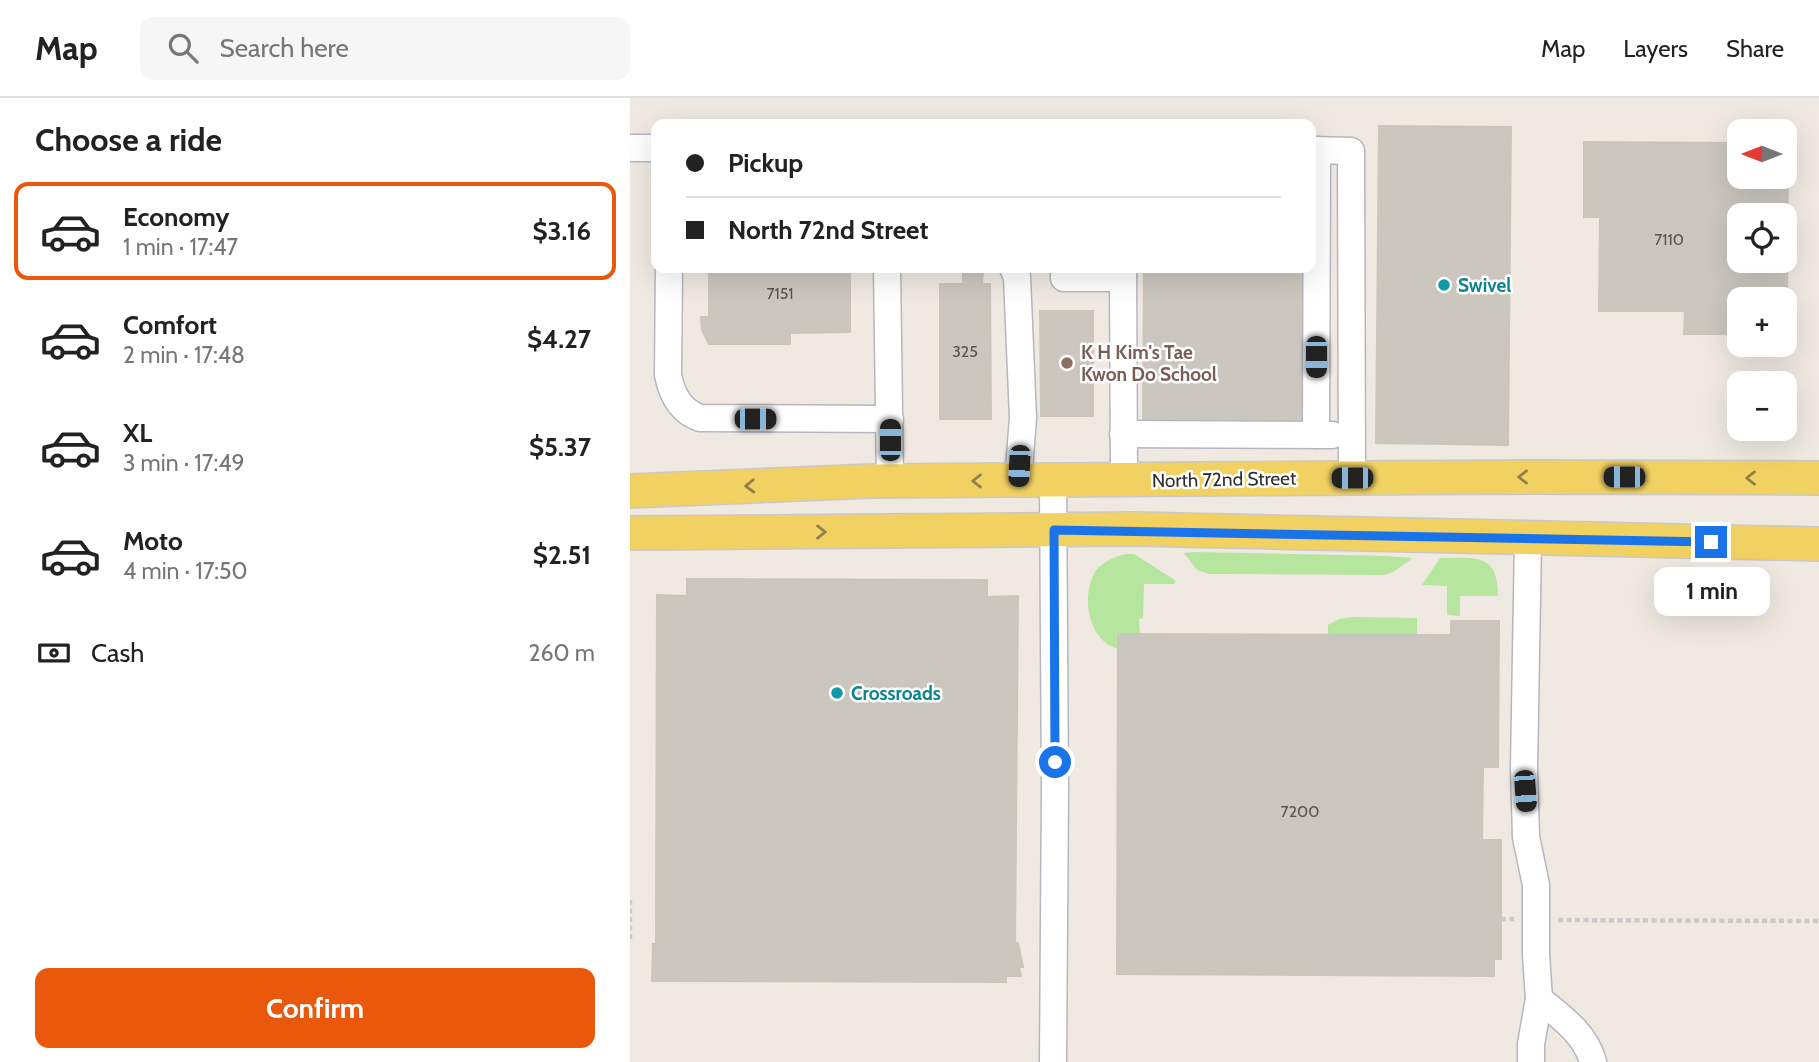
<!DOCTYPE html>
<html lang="en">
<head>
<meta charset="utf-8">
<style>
	:root { --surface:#fff; --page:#f6f6f6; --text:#222; --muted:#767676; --line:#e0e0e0; --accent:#ea580c }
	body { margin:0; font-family:Cabin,sans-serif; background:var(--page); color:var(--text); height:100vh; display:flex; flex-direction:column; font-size:26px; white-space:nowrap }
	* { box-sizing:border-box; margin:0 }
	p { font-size:23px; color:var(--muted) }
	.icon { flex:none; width:38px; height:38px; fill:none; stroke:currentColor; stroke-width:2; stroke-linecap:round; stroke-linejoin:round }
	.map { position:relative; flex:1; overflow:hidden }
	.drawer { display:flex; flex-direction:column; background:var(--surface); width:630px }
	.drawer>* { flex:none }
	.top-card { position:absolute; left:21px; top:21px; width:665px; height:154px; border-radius:14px; box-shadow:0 7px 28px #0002; display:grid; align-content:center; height:154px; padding:0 35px; background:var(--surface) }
	.needle { width:46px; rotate:270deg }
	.tools { position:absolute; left:1097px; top:21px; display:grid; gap:14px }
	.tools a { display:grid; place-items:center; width:70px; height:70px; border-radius:14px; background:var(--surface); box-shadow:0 7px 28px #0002; font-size:35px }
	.end { position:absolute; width:32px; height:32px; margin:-16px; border:9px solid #1a73e8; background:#fff; box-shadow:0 0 0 4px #fff }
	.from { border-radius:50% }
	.bubble { position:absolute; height:49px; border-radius:14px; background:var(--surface); box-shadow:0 7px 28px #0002; font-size:23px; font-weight:800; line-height:49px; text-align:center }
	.car { position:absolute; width:21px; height:42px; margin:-21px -10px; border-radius:9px; box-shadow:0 0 5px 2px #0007; background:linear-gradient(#222 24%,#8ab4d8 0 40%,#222 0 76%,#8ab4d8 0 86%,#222 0) }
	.top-card b { display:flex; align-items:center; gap:24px; height:66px; font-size:26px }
	.top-card b+b { border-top:2px solid var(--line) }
	.top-card i { width:18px; height:18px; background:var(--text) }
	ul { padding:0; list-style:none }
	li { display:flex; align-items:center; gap:21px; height:98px; margin:0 14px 10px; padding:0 21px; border:4px solid transparent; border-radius:14px }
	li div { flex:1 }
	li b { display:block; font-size:26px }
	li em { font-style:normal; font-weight:800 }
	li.active { border-color:var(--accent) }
	li>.icon { width:63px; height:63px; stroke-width:1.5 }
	h2 { padding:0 35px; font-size:32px; line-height:84px }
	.pay { display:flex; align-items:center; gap:18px; height:77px; padding:0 35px; font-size:26px }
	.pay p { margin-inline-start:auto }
	.action { display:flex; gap:14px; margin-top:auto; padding:14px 35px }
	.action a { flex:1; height:80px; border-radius:14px; background:var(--accent); color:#fff; font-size:28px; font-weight:800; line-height:80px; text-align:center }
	header { display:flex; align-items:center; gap:42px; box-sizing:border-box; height:98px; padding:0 35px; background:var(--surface); border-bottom:2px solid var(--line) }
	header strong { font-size:33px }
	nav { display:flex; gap:38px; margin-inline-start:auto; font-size:24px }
	.search { width:490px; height:63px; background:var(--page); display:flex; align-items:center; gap:18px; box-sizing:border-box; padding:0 24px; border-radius:14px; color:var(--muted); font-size:26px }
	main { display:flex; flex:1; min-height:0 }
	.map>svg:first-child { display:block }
	.green { fill:#b6e59e }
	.building { fill:#cbc7bf; stroke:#cbc5ba; stroke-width:2; fill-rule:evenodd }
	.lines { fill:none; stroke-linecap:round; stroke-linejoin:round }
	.minor-casing { stroke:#b4b7c1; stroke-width:29 }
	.major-casing { stroke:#c9c9c9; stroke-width:36 }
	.path { stroke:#c9c9c9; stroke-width:4.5; stroke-dasharray:5 3.5; stroke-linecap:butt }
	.minor { stroke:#fff; stroke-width:26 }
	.major { stroke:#f2d163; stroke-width:33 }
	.oneway { stroke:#908048 }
	.route { stroke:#1a73e8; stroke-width:9 }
	.culture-dot { fill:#0f9aa8; stroke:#fff; stroke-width:2.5 }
	.education-dot { fill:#8d6e63; stroke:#fff; stroke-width:2.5 }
	.labels { text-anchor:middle; stroke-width:5; stroke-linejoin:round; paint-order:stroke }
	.number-label { font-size:16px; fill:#555452 }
	.culture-label { font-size:19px; font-weight:bold; fill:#0d838f; stroke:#fff; text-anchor:start }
	.education-label { font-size:19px; font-weight:bold; fill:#785e54; stroke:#fff; text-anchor:start }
	.street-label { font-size:19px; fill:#2e2e2e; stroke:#fff }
</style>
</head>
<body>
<header>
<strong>Map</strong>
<div class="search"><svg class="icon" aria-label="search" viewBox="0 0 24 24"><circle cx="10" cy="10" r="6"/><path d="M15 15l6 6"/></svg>Search here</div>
<nav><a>Map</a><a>Layers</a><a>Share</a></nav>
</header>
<main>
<section class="drawer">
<h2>Choose a ride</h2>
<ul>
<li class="active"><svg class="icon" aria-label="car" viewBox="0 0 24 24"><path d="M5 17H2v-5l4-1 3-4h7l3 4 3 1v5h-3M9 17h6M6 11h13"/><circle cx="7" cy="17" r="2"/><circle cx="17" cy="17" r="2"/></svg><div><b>Economy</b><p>1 min · 17:47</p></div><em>$3.16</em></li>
<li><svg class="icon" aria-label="car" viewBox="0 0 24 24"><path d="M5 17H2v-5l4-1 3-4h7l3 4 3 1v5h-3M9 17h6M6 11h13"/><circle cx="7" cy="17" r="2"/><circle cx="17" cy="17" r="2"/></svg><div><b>Comfort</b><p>2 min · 17:48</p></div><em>$4.27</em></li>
<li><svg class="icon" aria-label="car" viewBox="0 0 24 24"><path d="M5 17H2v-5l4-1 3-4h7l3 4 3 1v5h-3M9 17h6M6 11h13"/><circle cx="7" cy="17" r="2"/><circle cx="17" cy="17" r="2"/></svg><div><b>XL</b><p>3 min · 17:49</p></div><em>$5.37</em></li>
<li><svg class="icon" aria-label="car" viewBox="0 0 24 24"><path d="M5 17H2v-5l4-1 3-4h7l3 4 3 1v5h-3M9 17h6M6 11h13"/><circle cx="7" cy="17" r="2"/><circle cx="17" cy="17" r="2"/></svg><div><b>Moto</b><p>4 min · 17:50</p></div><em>$2.51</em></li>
</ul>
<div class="pay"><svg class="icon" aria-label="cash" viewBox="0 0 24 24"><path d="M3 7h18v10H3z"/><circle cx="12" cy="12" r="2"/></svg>Cash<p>260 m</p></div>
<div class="action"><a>Confirm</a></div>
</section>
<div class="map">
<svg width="1189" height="964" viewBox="0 0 1189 964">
	<rect width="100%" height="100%" fill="#efe9e1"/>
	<g class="green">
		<path d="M564,454L757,458L783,460L763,474L754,477L579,476L567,472L554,455Z"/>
		<path d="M496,456H504L546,483L544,486H514L513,520L509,521L510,536H489L488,551C459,543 451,501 464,476C469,465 484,459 496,456Z"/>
		<path d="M810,460C845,460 868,454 868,498H830V518L817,517V488L792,487Z"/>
		<path d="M723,519L787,520V537H698V527L709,521Z"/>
	</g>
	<g class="building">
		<path d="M749,28L881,29L878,347L746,345Z"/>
		<path d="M954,44L1110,45V79H1155V45H1158L1157,211L1155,201H1110V236H1054L1055,213H969L970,119H954ZM1110,117H1155V163H1110Z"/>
		<path d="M79,170H220V234L160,235V246H79L72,232L71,219H79Z"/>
		<path d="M514,170H680L679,324L513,323Z"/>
		<path d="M333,175H353L352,186H360L361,321H310V186H333Z"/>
		<path d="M410,213H463V318H411Z"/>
		<path d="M57,481L357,482V499L388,498L385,845H388L393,869H389L391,878H376V884L22,883L23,846H26L27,497L57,498Z"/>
		<path d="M821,523H869L868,669H853L852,742H871V861H864V878L487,876L488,536L821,537Z"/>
	</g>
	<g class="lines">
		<g class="minor-casing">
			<g id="minor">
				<path d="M0,50H26"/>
				<path d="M681,52L721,53L722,380"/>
				<path d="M39,170L38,277C42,297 50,313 70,320L260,321"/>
				<path d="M257,170L260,383"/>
				<path d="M383,170L387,179L393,320L388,383"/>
				<path d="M434,170V180H493"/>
				<path d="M493,170L494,382"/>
				<path d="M493,336L702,337"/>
				<path d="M686,337L687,52"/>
				<path d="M898,441L894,670L896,739L906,787V856L909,901L901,946V964"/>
				<path d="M909,901C930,918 956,936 963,964"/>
				<path d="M423,964L425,690L423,383"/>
			</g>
		</g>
		<g class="major-casing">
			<g id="major">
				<path d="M0,393L242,383L905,379L1189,380"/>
				<path d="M0,435L504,431L1189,446"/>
			</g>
		</g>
		<g class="path">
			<path d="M0,802V841"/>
			<path d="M871,821H884"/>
			<path d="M928,822L1189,823"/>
		</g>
		<use href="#minor" class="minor"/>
		<use href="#major" class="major"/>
	</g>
	<defs><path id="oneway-chevron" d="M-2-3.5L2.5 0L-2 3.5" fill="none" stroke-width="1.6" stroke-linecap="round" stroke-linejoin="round" transform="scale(1.75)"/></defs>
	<g class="oneway">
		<use href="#oneway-chevron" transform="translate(893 379) rotate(180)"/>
		<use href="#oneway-chevron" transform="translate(1121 380) rotate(-180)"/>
		<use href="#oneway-chevron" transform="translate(347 383) rotate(180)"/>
		<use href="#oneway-chevron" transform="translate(120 388) rotate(178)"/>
		<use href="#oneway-chevron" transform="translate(191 434)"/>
	</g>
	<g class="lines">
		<path class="route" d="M425,664L424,432L1081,444"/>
	</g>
	<g class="culture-dot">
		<circle cx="814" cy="187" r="7"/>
		<circle cx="207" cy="595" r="7"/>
	</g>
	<circle class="education-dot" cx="437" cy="265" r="7"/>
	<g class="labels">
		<g class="number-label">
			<text x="1039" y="147">7110</text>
			<text x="150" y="201">7151</text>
			<text x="335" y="259">325</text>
			<text x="670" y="719">7200</text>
		</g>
		<g class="culture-label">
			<text x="828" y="194">Swivel</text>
			<text x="221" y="602">Crossroads</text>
		</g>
		<g class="education-label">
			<text x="451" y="261">K H Kim's Tae<tspan x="451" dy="22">Kwon Do School</tspan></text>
		</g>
		<g class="street-label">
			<text transform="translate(594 381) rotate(-1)" y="7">North 72nd Street</text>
		</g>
	</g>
</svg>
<div class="tools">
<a><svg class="needle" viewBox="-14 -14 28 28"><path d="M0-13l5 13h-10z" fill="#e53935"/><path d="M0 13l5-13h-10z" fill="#767676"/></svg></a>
<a><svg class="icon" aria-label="locate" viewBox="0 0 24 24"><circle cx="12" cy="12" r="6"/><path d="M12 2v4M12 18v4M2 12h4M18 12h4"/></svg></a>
<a>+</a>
<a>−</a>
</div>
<i class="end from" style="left:425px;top:664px"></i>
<i class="end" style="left:1081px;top:444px"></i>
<div class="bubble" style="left:1024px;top:469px;width:116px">1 min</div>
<i class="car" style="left:686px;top:259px;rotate:180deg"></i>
<i class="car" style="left:125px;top:321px;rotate:90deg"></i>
<i class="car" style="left:260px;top:342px;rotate:0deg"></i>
<i class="car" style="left:389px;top:368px;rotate:183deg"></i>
<i class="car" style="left:994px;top:379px;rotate:270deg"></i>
<i class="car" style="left:722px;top:380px;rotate:270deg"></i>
<i class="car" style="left:895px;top:693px;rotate:176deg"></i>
<div class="top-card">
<b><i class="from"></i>Pickup</b>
<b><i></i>North 72nd Street</b>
</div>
</div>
</main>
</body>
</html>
